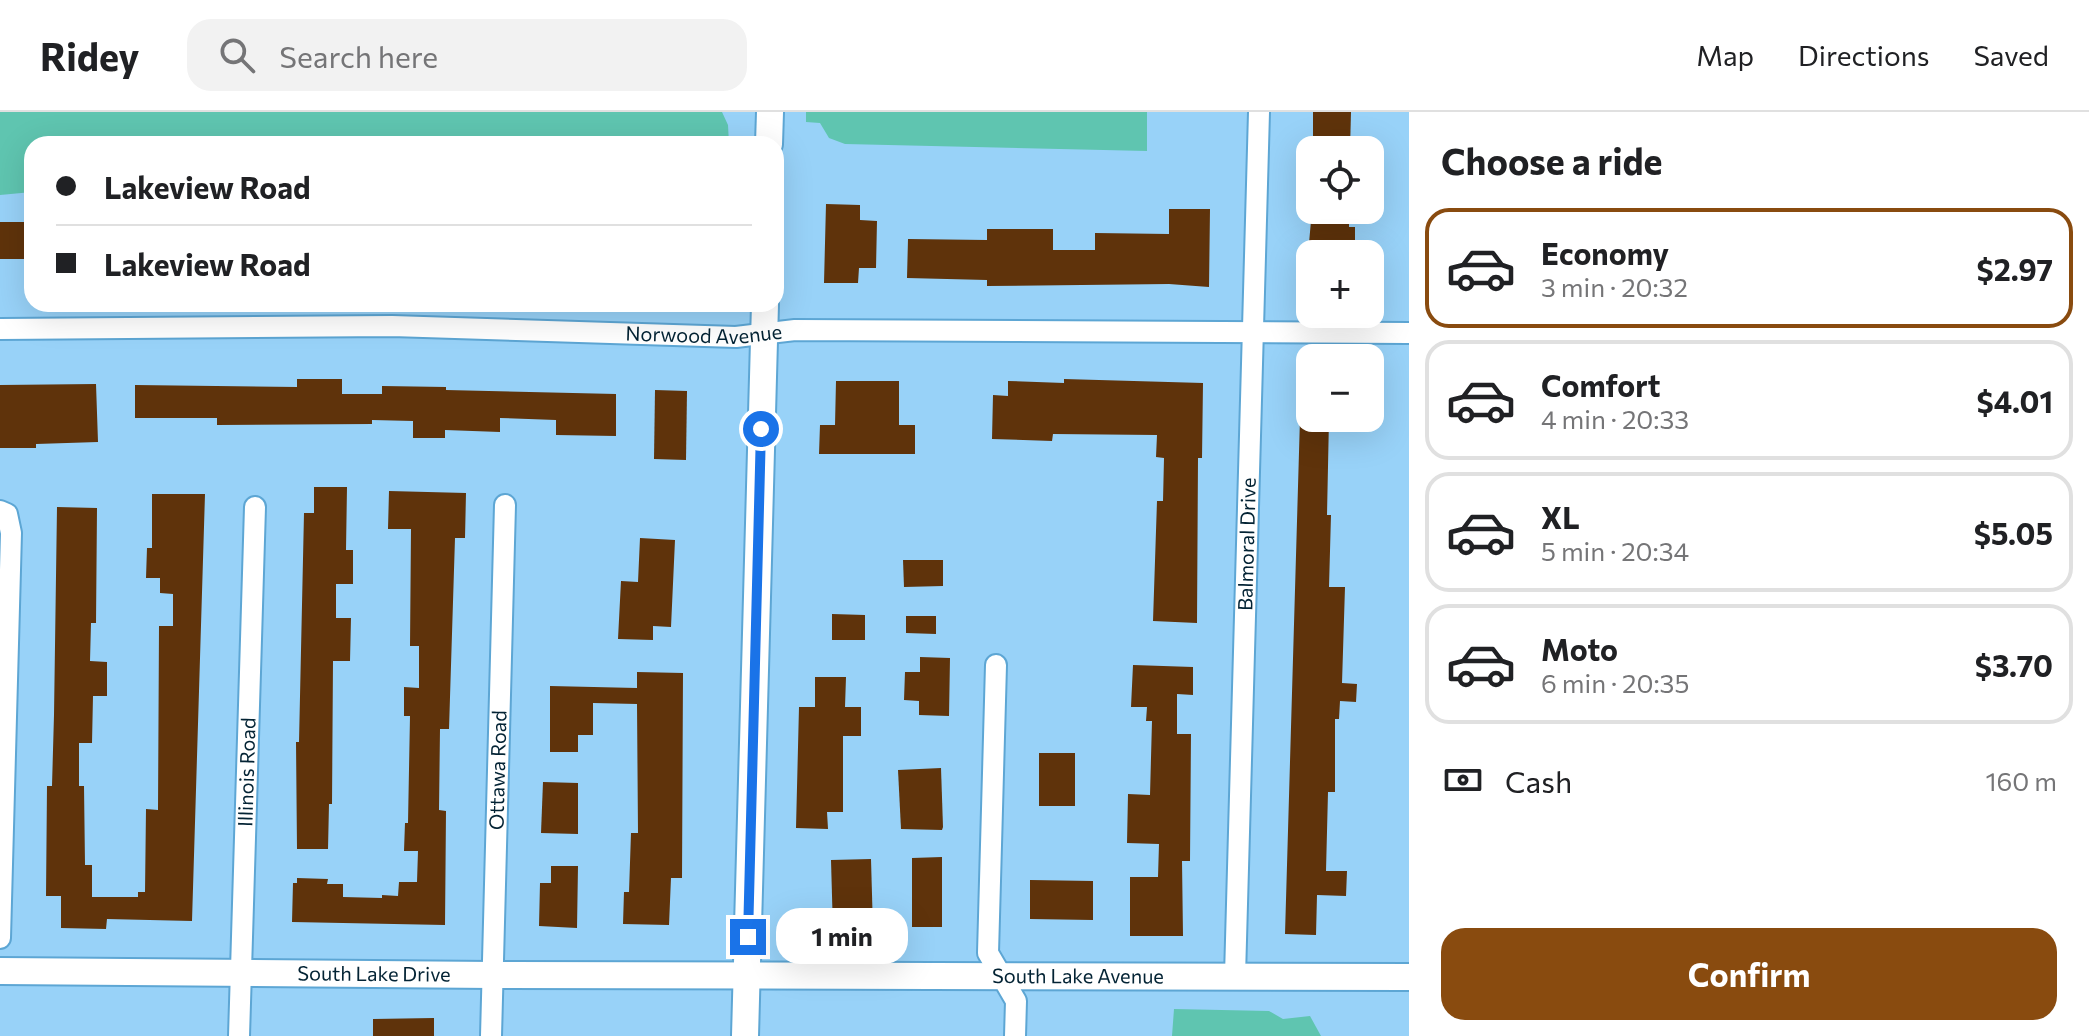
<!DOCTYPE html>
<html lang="en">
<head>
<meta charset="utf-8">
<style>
	:root { --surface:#fff; --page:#f2f2f2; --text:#202124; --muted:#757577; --line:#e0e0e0; --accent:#894b0f }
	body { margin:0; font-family:Commissioner,sans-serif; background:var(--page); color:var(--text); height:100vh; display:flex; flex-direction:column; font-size:30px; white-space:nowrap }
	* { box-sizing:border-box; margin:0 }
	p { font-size:26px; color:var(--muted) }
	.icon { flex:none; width:44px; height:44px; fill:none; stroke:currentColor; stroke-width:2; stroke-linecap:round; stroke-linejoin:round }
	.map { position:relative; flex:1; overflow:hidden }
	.panel { display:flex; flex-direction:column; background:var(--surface); width:680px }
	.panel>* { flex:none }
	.top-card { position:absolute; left:24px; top:24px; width:760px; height:176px; border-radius:24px; box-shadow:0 8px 32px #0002; display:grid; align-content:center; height:176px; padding:0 32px; background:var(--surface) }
	.controls { position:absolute; left:1296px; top:24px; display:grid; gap:16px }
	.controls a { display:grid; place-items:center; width:88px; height:88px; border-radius:16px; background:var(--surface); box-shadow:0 8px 32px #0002; font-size:40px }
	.end { position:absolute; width:36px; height:36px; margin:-18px; border:10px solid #1a73e8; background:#fff; box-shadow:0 0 0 4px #fff }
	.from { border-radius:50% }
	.bubble { position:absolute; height:56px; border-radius:24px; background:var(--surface); box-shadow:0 8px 32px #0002; font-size:26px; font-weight:700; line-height:56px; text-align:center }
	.top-card b { display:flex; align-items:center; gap:28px; height:76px; font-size:30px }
	.top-card b+b { border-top:2px solid var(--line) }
	.top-card i { width:20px; height:20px; background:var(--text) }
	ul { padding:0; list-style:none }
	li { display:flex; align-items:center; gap:24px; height:120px; margin:0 16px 12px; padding:0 16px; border:4px solid var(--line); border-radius:24px }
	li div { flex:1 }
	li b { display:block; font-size:30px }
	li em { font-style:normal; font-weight:700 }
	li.active { border-color:var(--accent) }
	li>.icon { width:72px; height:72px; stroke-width:1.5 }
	h2 { padding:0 32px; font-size:36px; line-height:96px }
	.pay { display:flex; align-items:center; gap:20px; height:88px; padding:0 32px; font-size:30px }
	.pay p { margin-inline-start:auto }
	.primary-button { display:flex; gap:16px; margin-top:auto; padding:16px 32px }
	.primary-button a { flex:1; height:92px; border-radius:24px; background:var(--accent); color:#fff; font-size:32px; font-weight:700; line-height:92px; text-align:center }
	header { display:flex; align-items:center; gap:48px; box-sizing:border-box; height:112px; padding:0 40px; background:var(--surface); border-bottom:2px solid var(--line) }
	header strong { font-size:38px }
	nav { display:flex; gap:44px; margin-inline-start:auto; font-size:28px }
	.search { width:560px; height:72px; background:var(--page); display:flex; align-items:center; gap:20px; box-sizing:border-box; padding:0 28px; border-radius:24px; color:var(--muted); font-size:30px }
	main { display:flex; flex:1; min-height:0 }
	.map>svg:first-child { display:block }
	.water { fill:#5fc5b0 }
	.building { fill:#5f330b }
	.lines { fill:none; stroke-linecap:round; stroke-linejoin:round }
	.minor-casing { stroke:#5da6d4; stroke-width:24 }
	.tertiary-casing { stroke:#5da6d4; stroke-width:30 }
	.minor { stroke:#fff; stroke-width:20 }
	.tertiary { stroke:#fff; stroke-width:26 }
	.route { stroke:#1a73e8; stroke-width:10 }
	.labels { text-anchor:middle; stroke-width:8; stroke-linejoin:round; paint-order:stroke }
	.street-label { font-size:20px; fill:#032334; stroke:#d9eefc }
</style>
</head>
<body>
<header>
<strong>Ridey</strong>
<div class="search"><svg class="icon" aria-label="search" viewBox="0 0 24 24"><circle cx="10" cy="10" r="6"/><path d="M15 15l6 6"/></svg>Search here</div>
<nav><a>Map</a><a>Directions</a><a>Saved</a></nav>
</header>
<main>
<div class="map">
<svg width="1409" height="924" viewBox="0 0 1409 924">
	<rect width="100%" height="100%" fill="#98d2f8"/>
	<g class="water">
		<path d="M0,0H722L728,13L729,32H32V80L0,83Z"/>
		<path d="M806,0H1147V39L845,32L829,26L820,11L806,10Z"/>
		<path d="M1174,897L1269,899L1283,907L1310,904L1321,924H1172Z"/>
	</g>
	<g class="building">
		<path d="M1313,0H1351L1350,38H1313Z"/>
		<path d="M826,92L860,93V108L877,109L876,156H859L858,171H824Z"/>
		<path d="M1169,97H1210L1209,175L1169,172L987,174V168L907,166L908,127L987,128V117H1053V138H1095V121L1169,122Z"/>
		<path d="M1312,98H1349V115H1355V142H1308Z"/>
		<rect x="0" y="110" width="32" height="37"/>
		<path d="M297,267H342V282H382V274L446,275V278L616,282V324L556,323V308L500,306V320L445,318V326H413V309L372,308V312L217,313V306H135V273L297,275Z"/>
		<path d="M1064,267L1203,271L1202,346H1198L1197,511L1153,509L1157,389H1163L1164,346L1156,345L1157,323L1053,322L1052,329L992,327L993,283L1008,284V269L1064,271Z"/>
		<path d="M836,269H899V313H915V342H819L820,313H835Z"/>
		<path d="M96,272L98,330L36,332V336H0V273Z"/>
		<path d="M655,278L687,279L686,348L654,347Z"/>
		<path d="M1300,306H1329L1327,403H1331L1329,475H1345L1342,571L1357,572L1356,590L1340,589L1339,607H1335V680H1328L1326,759H1347L1346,784L1317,783L1316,823L1285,822Z"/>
		<path d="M314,375H347L346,438H353V472H336V506H351L350,549H333L332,692H329L328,737H297L296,630H299L304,401H314Z"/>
		<path d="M389,379L466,381L465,426H455L449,617H440L439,698L446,699L445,813L292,810L293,771H297V766L328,767L327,772H343V785L382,786V783L398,784L399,770H417L418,739H404L405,711H408L410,604H404V575L419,576V534H410L411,417H388Z"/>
		<path d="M152,382H205L192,809L107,807L106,817L61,816V784H46L47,674H52L54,603L57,395L97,396L96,511H91L90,549L107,550V584H93L92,631H79V674H84L85,753H92V785H138V780H145L146,697L158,698L159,514H173V482L160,481V466H146L147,436H152Z"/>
		<path d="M640,426L675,428L671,515L653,514V528L618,527L621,469L638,470Z"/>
		<path d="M903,448H943V474L904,475Z"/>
		<path d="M832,502L865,503V528H832Z"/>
		<path d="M906,504H936V522L906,521Z"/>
		<path d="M920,545L950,546L949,604L919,603V589L904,588L905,560H920Z"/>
		<path d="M1133,553L1193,555V583L1177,582V622H1191L1190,749H1182L1183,824H1130V765H1158L1159,732L1127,731L1128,682L1150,683L1152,609H1146L1147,595H1131Z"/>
		<path d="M637,560L683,561L682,766H671L669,813L623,812L624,780H629L631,721H638L637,592L593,591V623H578V640H550V574L637,576Z"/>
		<path d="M815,565H846L845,595H861V624H843V700H827L828,717L796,716L799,595H815Z"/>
		<rect x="1039" y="641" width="36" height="53"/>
		<path d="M941,656L943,715L942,718L901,717L898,658Z"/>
		<path d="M543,670L578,671V722L541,721Z"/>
		<path d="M942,745V815H912V746Z"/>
		<path d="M871,747L873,818L833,819L831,748Z"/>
		<path d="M551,754H578L577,816L539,814L540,771H551Z"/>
		<path d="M1030,768L1093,769V808L1030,807Z"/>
		<path d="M434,906V924H373V907Z"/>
	</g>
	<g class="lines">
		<g class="minor-casing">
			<g id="minor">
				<path id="s1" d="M0,217L392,214L736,225L795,218L1409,221"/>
				<path d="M0,399L7,402L11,421L0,826"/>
				<path d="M996,553L988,841L1016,889L1015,924"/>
				<path id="s2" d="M1235,864L1259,0"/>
				<path id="s3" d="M239,924L255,395"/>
				<path id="s4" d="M491,924L505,393"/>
			</g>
		</g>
		<g class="tertiary-casing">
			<g id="tertiary">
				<path d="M769,32L770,0"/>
				<path id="s5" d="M0,859L493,863L1409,865"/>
				<path d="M745,924L765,192"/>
			</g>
		</g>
		<use href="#minor" class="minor"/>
		<use href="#tertiary" class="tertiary"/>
	</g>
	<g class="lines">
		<path class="route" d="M748,825L761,317"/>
	</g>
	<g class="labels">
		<g class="street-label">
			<text dy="7" stroke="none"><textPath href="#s1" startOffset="704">Norwood Avenue</textPath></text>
			<text dy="7" stroke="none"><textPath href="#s2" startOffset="432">Balmoral Drive</textPath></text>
			<text dy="7" stroke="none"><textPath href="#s3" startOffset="264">Illinois Road</textPath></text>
			<text dy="7" stroke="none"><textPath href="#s4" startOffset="266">Ottawa Road</textPath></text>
			<text dy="7" stroke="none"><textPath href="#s5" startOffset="374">South Lake Drive</textPath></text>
			<text dy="7" stroke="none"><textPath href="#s5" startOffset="1078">South Lake Avenue</textPath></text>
		</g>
	</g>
</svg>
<div class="controls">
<a><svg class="icon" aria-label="locate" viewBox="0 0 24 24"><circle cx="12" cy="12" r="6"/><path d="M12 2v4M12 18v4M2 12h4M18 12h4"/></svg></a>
<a>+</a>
<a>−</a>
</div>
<i class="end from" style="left:761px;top:317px"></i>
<i class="end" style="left:748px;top:825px"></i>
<div class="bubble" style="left:776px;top:796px;width:132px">1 min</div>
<div class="top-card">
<b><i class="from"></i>Lakeview Road</b>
<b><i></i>Lakeview Road</b>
</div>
</div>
<section class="panel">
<h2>Choose a ride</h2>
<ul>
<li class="active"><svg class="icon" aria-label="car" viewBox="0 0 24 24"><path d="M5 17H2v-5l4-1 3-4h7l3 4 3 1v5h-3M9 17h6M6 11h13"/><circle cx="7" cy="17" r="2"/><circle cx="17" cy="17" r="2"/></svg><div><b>Economy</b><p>3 min · 20:32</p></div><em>$2.97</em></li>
<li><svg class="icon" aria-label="car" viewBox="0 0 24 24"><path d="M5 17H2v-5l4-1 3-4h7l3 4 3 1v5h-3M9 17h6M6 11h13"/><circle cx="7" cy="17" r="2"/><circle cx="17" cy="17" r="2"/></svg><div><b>Comfort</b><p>4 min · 20:33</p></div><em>$4.01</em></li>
<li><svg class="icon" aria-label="car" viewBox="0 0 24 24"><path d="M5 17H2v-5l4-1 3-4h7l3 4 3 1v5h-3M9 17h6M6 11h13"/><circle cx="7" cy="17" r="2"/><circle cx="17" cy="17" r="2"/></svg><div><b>XL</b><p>5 min · 20:34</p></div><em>$5.05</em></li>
<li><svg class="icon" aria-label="car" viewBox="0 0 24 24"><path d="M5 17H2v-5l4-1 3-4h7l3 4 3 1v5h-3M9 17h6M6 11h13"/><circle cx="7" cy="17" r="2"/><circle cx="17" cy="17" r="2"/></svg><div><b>Moto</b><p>6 min · 20:35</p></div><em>$3.70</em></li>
</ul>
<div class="pay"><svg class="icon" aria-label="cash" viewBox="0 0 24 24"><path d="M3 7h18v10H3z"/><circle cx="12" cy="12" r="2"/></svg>Cash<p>160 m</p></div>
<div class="primary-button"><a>Confirm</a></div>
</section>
</main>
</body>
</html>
